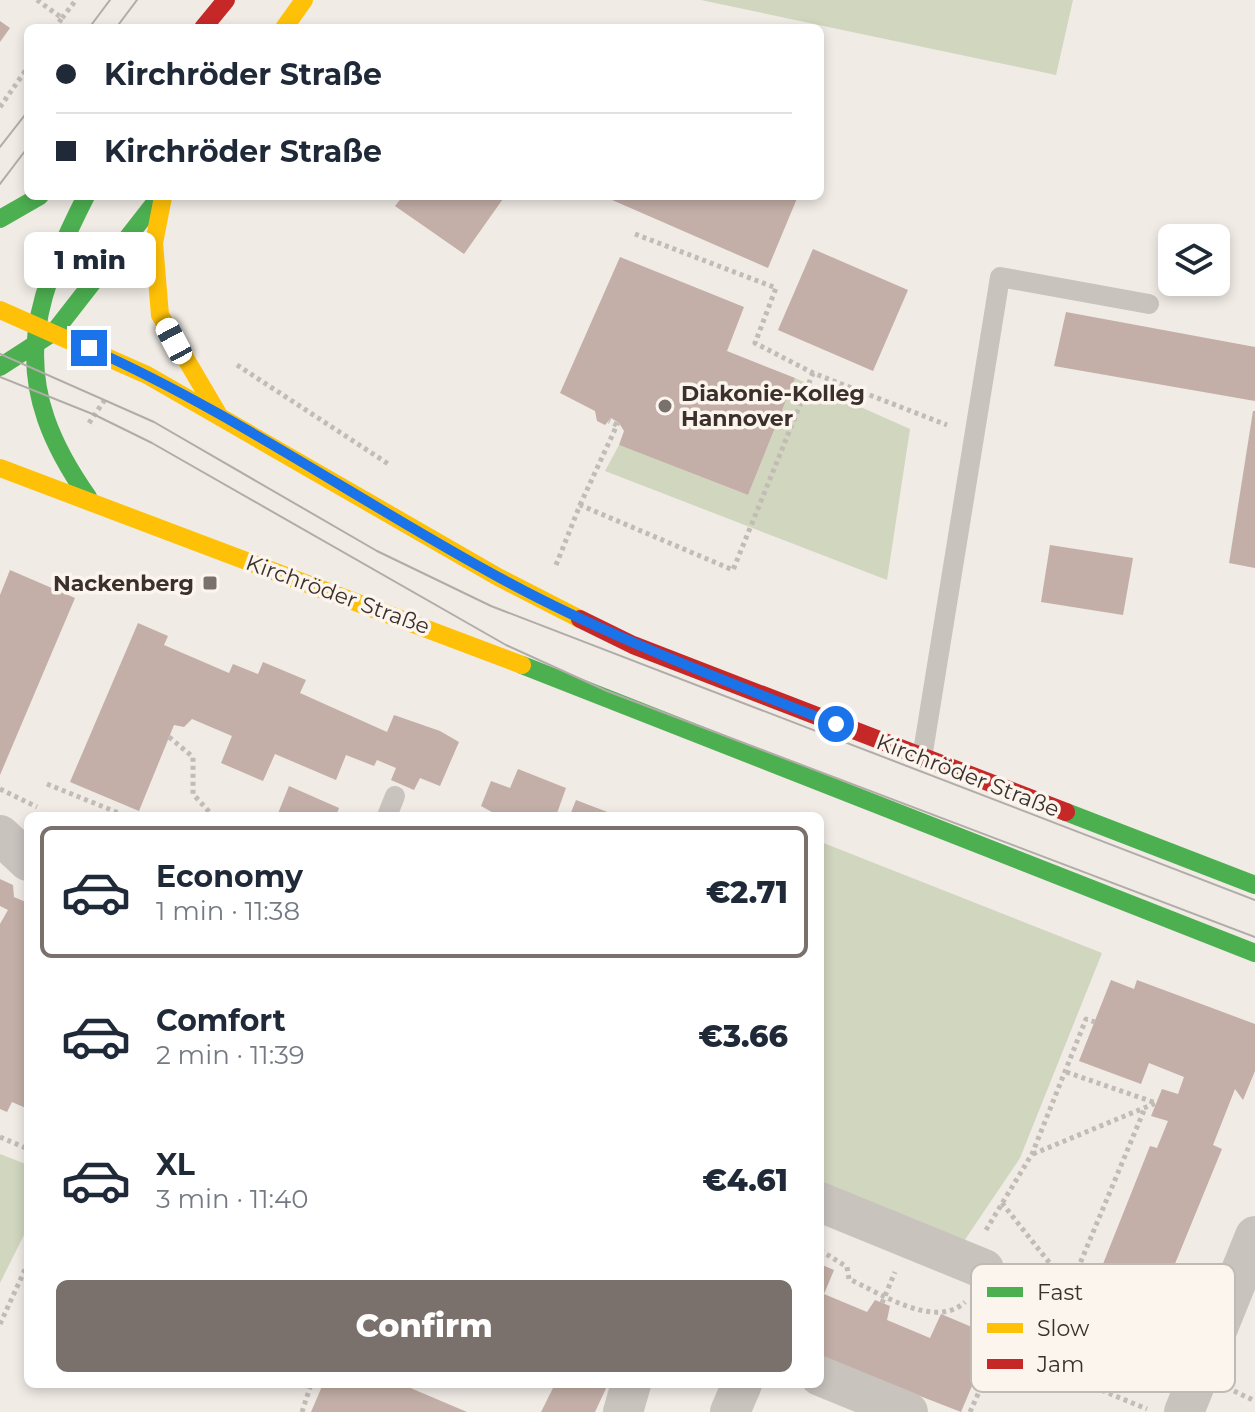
<!DOCTYPE html>
<html lang="en">
<head>
<meta charset="utf-8">
<style>
	:root { --surface:#fff; --page:#f6f6f7; --text:#1f2937; --muted:#747a83; --line:#e0e1e3; --accent:#7a716c }
	body { margin:0; font-family:Montserrat,sans-serif; background:var(--page); color:var(--text); height:100vh; display:flex; flex-direction:column; font-size:30px; white-space:nowrap }
	* { box-sizing:border-box; margin:0 }
	p { font-size:26px; color:var(--muted) }
	.icon { flex:none; width:44px; height:44px; fill:none; stroke:currentColor; stroke-width:2; stroke-linecap:round; stroke-linejoin:round }
	.map { position:relative; flex:1; overflow:hidden }
	.drawer { position:absolute; left:24px; top:812px; width:800px; height:576px; display:flex; flex-direction:column; background:var(--surface); border-radius:12px; box-shadow:0 4px 12px #0003 }
	.drawer>* { flex:none }
	.top-card { position:absolute; left:24px; top:24px; width:800px; height:176px; border-radius:12px; box-shadow:0 4px 12px #0003; display:grid; align-content:center; height:176px; padding:0 32px; background:var(--surface) }
	.fabs { position:absolute; left:1158px; top:224px; display:grid; gap:16px }
	.fabs a { display:grid; place-items:center; width:72px; height:72px; border-radius:12px; background:var(--surface); box-shadow:0 4px 12px #0003; font-size:40px }
	.end { position:absolute; width:36px; height:36px; margin:-18px; border:10px solid #1a73e8; background:#fff; box-shadow:0 0 0 4px #fff }
	.from { border-radius:50% }
	.bubble { position:absolute; height:56px; border-radius:12px; background:var(--surface); box-shadow:0 4px 12px #0003; font-size:26px; font-weight:800; line-height:56px; text-align:center }
	.car { position:absolute; width:24px; height:48px; margin:-24px -12px; border-radius:10px; box-shadow:0 0 6px 2px #0007; background:linear-gradient(#fff 24%,#345 0 40%,#fff 0 76%,#345 0 86%,#fff 0) }
	.top-card b { display:flex; align-items:center; gap:28px; height:76px; font-size:30px }
	.top-card b+b { border-top:2px solid var(--line) }
	.top-card i { width:20px; height:20px; background:var(--text) }
	ul { padding:14px 0 0; list-style:none }
	li { display:flex; align-items:center; gap:24px; height:132px; margin:0 16px 12px; padding:0 16px; border:4px solid transparent; border-radius:12px }
	li div { flex:1 }
	li b { display:block; font-size:30px }
	li em { font-style:normal; font-weight:800 }
	li.selected { border-color:var(--accent) }
	li>.icon { width:72px; height:72px; stroke-width:1.5 }
	.primary-button { display:flex; gap:16px; margin-top:auto; padding:16px 32px }
	.primary-button a { flex:1; height:92px; border-radius:12px; background:var(--accent); color:#fff; font-size:32px; font-weight:800; line-height:92px; text-align:center }
	.map>svg:first-child { display:block }
	.green { fill:#d1d6bf }
	.building { fill:#c3afa7 }
	.lines { fill:none; stroke-linecap:round; stroke-linejoin:round }
	.path { stroke:#c2bbb6; stroke-width:5; stroke-dasharray:4 4; stroke-linecap:butt }
	.lane { stroke:#c9c3be; stroke-width:20 }
	.street { stroke:#c9c3be; stroke-width:40 }
	.fast { stroke:#4caf50; stroke-width:18 }
	.slow { stroke:#ffc107; stroke-width:18 }
	.jam { stroke:#c62828; stroke-width:18 }
	.tram { stroke:#b1aca8; stroke-width:2 }
	.route { stroke:#1a73e8; stroke-width:10 }
	.poi-dot { fill:#7a716c; stroke:#fbf5ee; stroke-width:3 }
	.labels { text-anchor:middle; stroke-width:7; stroke-linejoin:round; paint-order:stroke }
	.poi-label { font-size:22px; font-weight:bold; fill:#3b302b; stroke:#fbf5ee; text-anchor:start }
	.street-label { font-size:22px; fill:#3b302b; stroke:#fbf5ee }
	.key { fill:#fbf5ee; stroke:#c1bab4; stroke-width:2 }
	.key-label { font-size:22px; fill:#3b302b }
</style>
</head>
<body>
<div class="map">
<svg width="1255" height="1412" viewBox="0 0 1255 1412">
	<rect width="100%" height="100%" fill="#f0ebe5"/>
	<g class="green">
		<path d="M701,0H1073L1056,75Z"/>
		<path d="M795,378L910,429L887,580L605,471L619,445L748,495Z"/>
		<path d="M821,842L1102,953L1020,1158L958,1250L820,1191Z"/>
		<path d="M0,1154L28,1165V1227L0,1283Z"/>
	</g>
	<g class="building">
		<path d="M0,21L10,28L0,42Z"/>
		<path d="M403,196H505L464,254L395,206Z"/>
		<path d="M603,196H798L768,268Z"/>
		<path d="M813,249L908,290L873,371L778,330Z"/>
		<path d="M620,257L744,307L727,351L795,378L748,495L619,445L624,431L619,423L611,418L605,425L597,421L595,411L560,393Z"/>
		<path d="M1066,312L1255,347V401L1054,366Z"/>
		<path d="M1253,411H1255V568L1229,563Z"/>
		<path d="M1050,545L1133,558L1123,615L1041,602Z"/>
		<path d="M10,570L75,598L0,775V595Z"/>
		<path d="M138,623L168,636L164,645L229,673L233,664L258,674L263,662L306,680L300,693L387,732L394,715L440,731L459,742L440,786L420,778L414,790L391,780L396,768L377,760L374,766L346,755L336,780L275,754L263,781L221,763L232,736L192,719L184,727L174,725L139,811L70,782Z"/>
		<path d="M518,769L566,788L556,816H499L481,806L491,781L510,788Z"/>
		<path d="M289,786L339,808L336,816H277Z"/>
		<path d="M576,800L610,813L609,816L570,815Z"/>
		<path d="M0,879L13,885L14,897L28,903V1109L12,1102L7,1112L0,1109V924L8,910L0,906Z"/>
		<path d="M1111,980L1134,989L1137,980L1255,1024V1071L1243,1100L1235,1089L1213,1145L1222,1149L1145,1337L1128,1332L1107,1385L1053,1364L1070,1313L1074,1314L1084,1292L1091,1294L1150,1146L1157,1148L1168,1121L1151,1116L1162,1089L1178,1094L1184,1077L1149,1063L1141,1084L1079,1061Z"/>
		<path d="M820,1264L834,1270L824,1294L867,1312L875,1300L890,1306L887,1320L930,1338L941,1314L993,1336L961,1412L820,1357Z"/>
		<path d="M323,1384H401L467,1412H311Z"/>
		<path d="M555,1384H608L595,1412H541Z"/>
	</g>
	<g class="lines">
		<g class="path">
			<path d="M37,0L62,18L55,28"/>
			<path d="M62,18L76,0"/>
			<path d="M0,107L28,67"/>
			<path d="M635,234L776,288L755,343L813,373L947,425"/>
			<path d="M237,365L390,465"/>
			<path d="M89,423L106,398"/>
			<path d="M580,505L617,425L609,421"/>
			<path d="M556,565L580,505L733,570L813,373"/>
			<path d="M169,737L193,757V794L213,816"/>
			<path d="M47,784L126,816"/>
			<path d="M0,789L37,807"/>
			<path d="M0,1137L28,1149"/>
			<path d="M1033,1154L1156,1103L1066,1072"/>
			<path d="M1002,1203L1067,1285L1082,1296"/>
			<path d="M986,1230L1032,1154L1086,1019L1095,1022"/>
			<path d="M820,1250L847,1267L849,1279C880,1293 935,1330 965,1302"/>
			<path d="M1018,1284L1031,1289L1006,1351L1147,1409"/>
			<path d="M1032,1289L1071,1285L1145,1108"/>
			<path d="M882,1303L895,1272"/>
			<path d="M0,1324L28,1263"/>
			<path d="M1234,1391L1255,1401"/>
			<path d="M302,1412L311,1384"/>
			<path d="M970,1412L998,1349L1006,1351"/>
		</g>
		<g class="lane">
			<path d="M922,758L1000,277L1149,304"/>
			<path d="M387,816L395,796"/>
		</g>
		<g class="street">
			<path d="M0,835L28,861"/>
			<path d="M820,1202L984,1269"/>
			<path d="M820,1376L908,1412"/>
			<path d="M623,1412L631,1384"/>
			<path d="M730,1412L742,1384"/>
			<path d="M1184,1412L1255,1236"/>
		</g>
		<g class="fast">
			<path d="M86,196C27,312 9,385 88,497"/>
			<path d="M0,219L40,196"/>
			<path d="M0,367L54,332L160,196"/>
			<path d="M522,665L1255,953"/>
			<path d="M1066,812L1255,885"/>
		</g>
		<g class="slow">
			<path d="M284,28L304,0"/>
			<path d="M163,197L154,243L160,315L217,412"/>
			<path d="M0,310L147,375L498,577L580,619"/>
			<path d="M0,468L522,665"/>
		</g>
		<g class="jam">
			<path d="M203,28L226,0"/>
			<path d="M580,619L633,645L1066,812"/>
		</g>
		<g class="tram">
			<path d="M89,28L110,0"/>
			<path d="M116,28L137,0"/>
			<path d="M0,147L28,111"/>
			<path d="M0,184L28,147"/>
			<path d="M0,354L154,422L377,551L491,606L1255,900"/>
			<path d="M0,377L95,415L152,443L506,645L607,691L1255,937"/>
		</g>
	</g>
	<g class="lines">
		<path class="route" d="M89,348C233,412 363,504 502,579C609,637 722,680 836,724"/>
	</g>
	<g class="poi-dot">
		<circle cx="665" cy="406" r="8"/>
		<rect x="202" y="575" width="16" height="16" rx="4"/>
	</g>
	<g class="labels">
		<g class="poi-label">
			<text x="681" y="401">Diakonie-Kolleg<tspan x="681" dy="25">Hannover</tspan></text>
			<text x="194" y="591" text-anchor="end">Nackenberg</text>
		</g>
		<g class="street-label">
			<text transform="translate(338 594) rotate(20)" y="8">Kirchröder Straße</text>
			<text transform="translate(968 775) rotate(21)" y="8">Kirchröder Straße</text>
		</g>
	</g>
	<rect x="971" y="1264" width="264" height="128" rx="12" class="key"/>
	<rect x="987" y="1287" width="36" height="10" fill="#4caf50"/>
	<rect x="987" y="1323" width="36" height="10" fill="#ffc107"/>
	<rect x="987" y="1359" width="36" height="10" fill="#c62828"/>
	<g class="key-label">
		<text x="1037" y="1300">Fast</text>
		<text x="1037" y="1336">Slow</text>
		<text x="1037" y="1372">Jam</text>
	</g>
</svg>
<div class="fabs">
<a><svg class="icon" aria-label="layers" viewBox="0 0 24 24"><path d="M12 4l9 5-9 5-9-5zM3 14l9 5 9-5"/></svg></a>
</div>
<i class="end from" style="left:836px;top:724px"></i>
<i class="end" style="left:89px;top:348px"></i>
<div class="bubble" style="left:24px;top:232px;width:132px">1 min</div>
<i class="car" style="left:174px;top:341px;rotate:332deg"></i>
<div class="top-card">
<b><i class="from"></i>Kirchröder Straße</b>
<b><i></i>Kirchröder Straße</b>
</div>
<section class="drawer">
<ul>
<li class="selected"><svg class="icon" aria-label="car" viewBox="0 0 24 24"><path d="M5 17H2v-5l4-1 3-4h7l3 4 3 1v5h-3M9 17h6M6 11h13"/><circle cx="7" cy="17" r="2"/><circle cx="17" cy="17" r="2"/></svg><div><b>Economy</b><p>1 min · 11:38</p></div><em>€2.71</em></li>
<li><svg class="icon" aria-label="car" viewBox="0 0 24 24"><path d="M5 17H2v-5l4-1 3-4h7l3 4 3 1v5h-3M9 17h6M6 11h13"/><circle cx="7" cy="17" r="2"/><circle cx="17" cy="17" r="2"/></svg><div><b>Comfort</b><p>2 min · 11:39</p></div><em>€3.66</em></li>
<li><svg class="icon" aria-label="car" viewBox="0 0 24 24"><path d="M5 17H2v-5l4-1 3-4h7l3 4 3 1v5h-3M9 17h6M6 11h13"/><circle cx="7" cy="17" r="2"/><circle cx="17" cy="17" r="2"/></svg><div><b>XL</b><p>3 min · 11:40</p></div><em>€4.61</em></li>
</ul>
<div class="primary-button"><a>Confirm</a></div>
</section>
</div>
</body>
</html>
